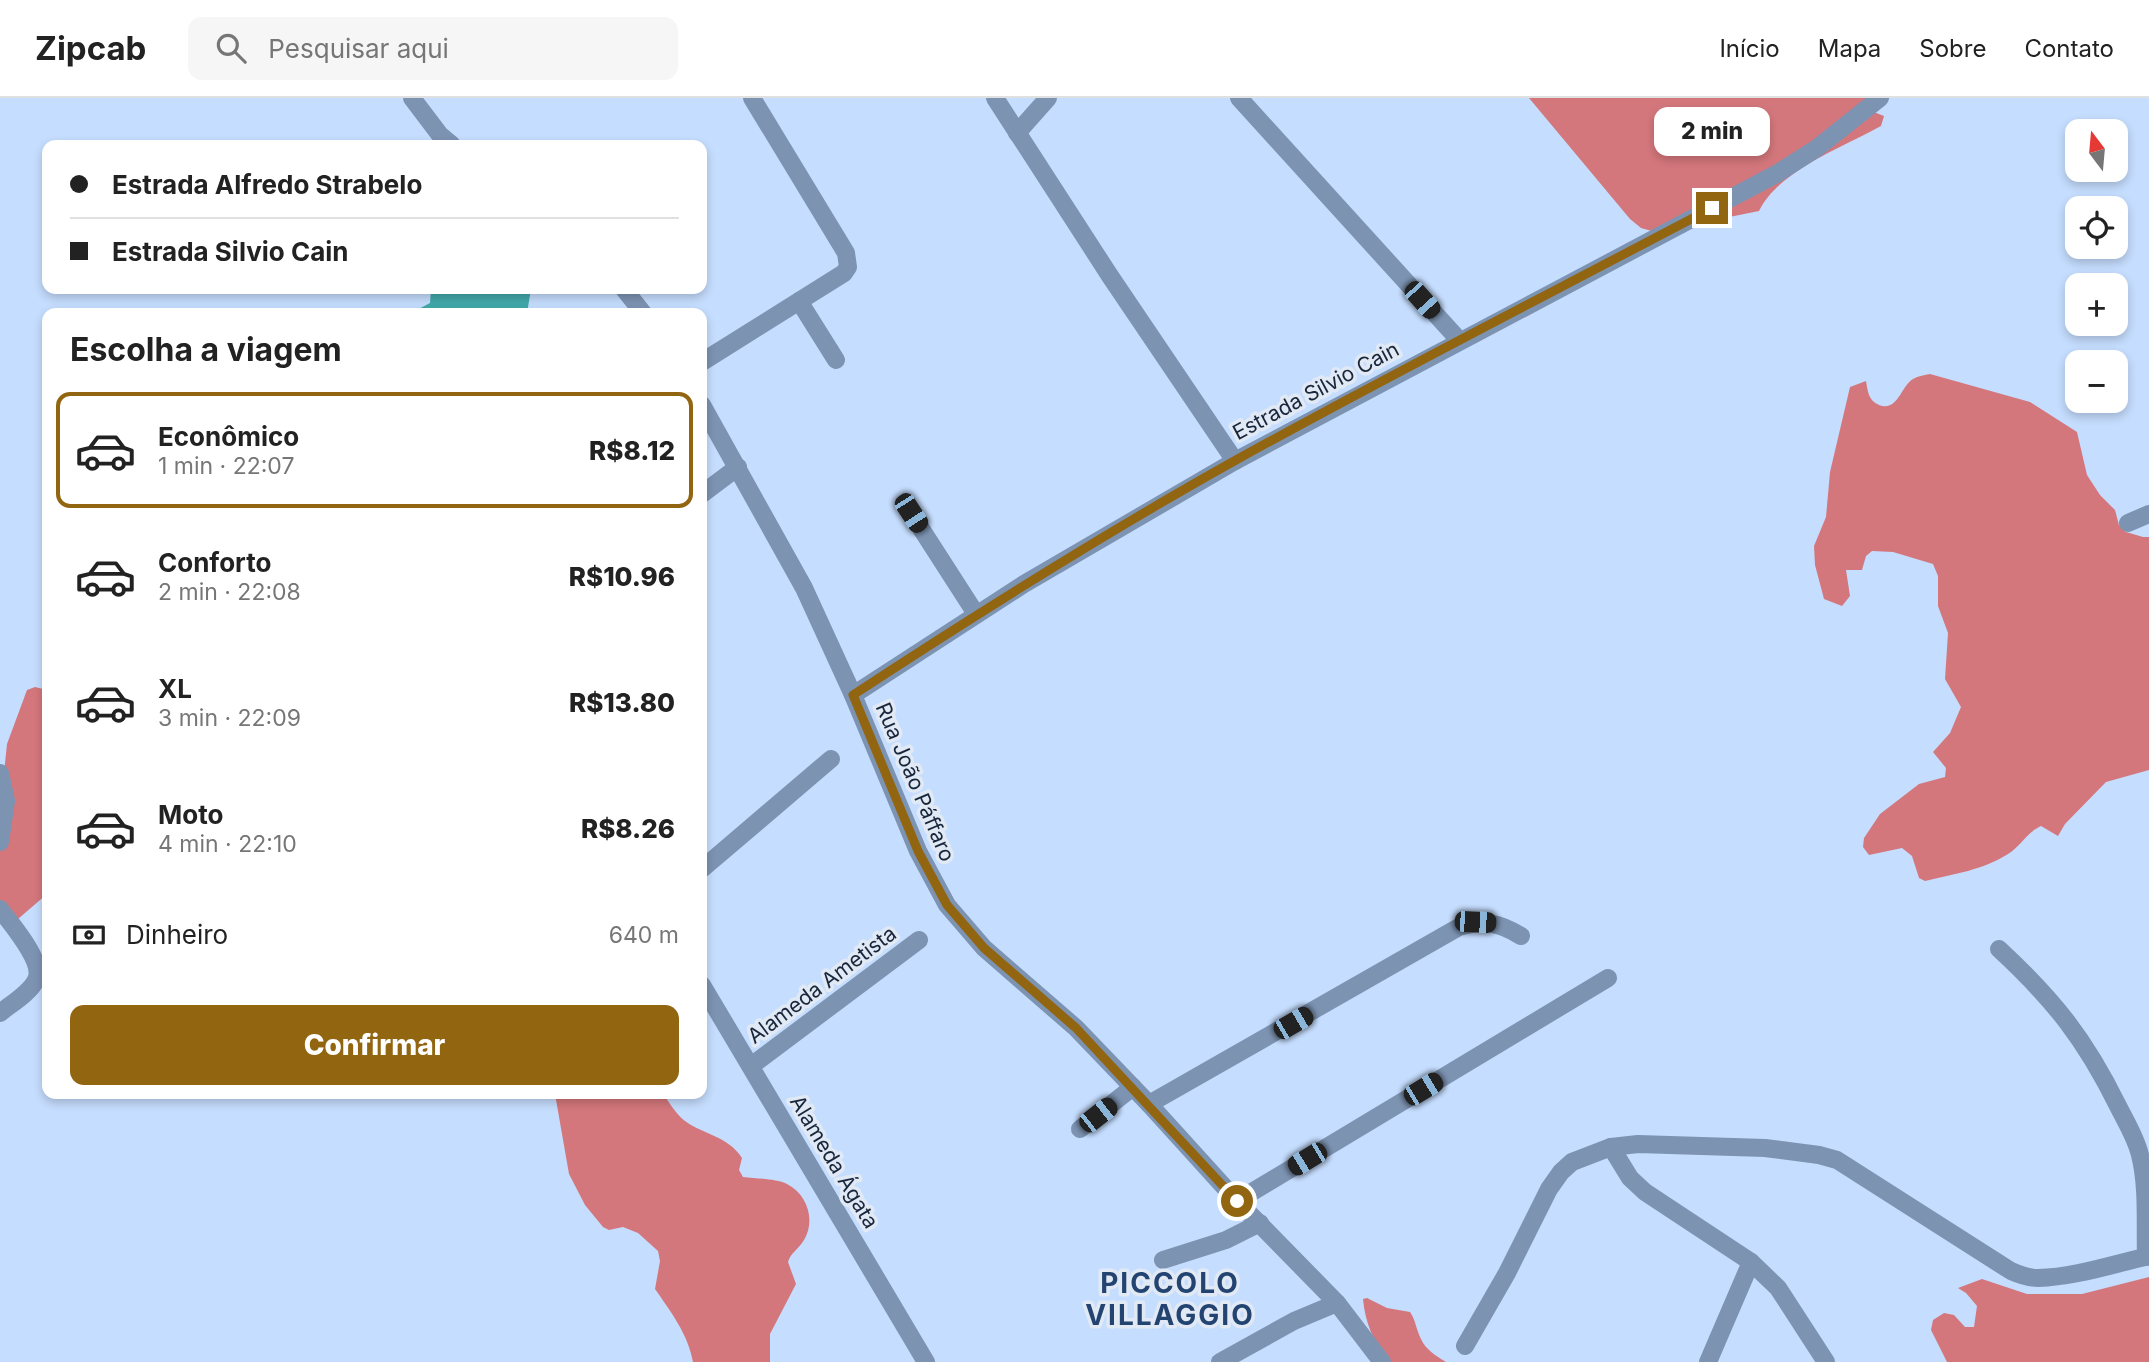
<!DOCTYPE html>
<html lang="pt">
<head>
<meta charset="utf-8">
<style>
	:root { --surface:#fff; --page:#f6f6f6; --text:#222; --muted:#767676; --line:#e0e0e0; --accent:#926511 }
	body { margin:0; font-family:Inter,sans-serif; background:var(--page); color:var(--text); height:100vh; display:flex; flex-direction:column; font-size:26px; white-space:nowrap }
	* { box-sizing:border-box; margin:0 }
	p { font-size:23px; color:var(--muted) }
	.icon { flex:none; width:38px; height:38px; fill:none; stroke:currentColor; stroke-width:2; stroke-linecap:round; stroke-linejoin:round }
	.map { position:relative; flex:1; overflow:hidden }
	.side { position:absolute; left:42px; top:210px; width:665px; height:791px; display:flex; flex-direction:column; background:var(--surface); border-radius:14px; box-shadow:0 4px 10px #0003 }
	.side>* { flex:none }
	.banner { position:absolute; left:42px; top:42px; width:665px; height:154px; border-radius:14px; box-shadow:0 4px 10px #0003; display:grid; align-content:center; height:154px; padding:0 28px; background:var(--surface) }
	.needle { width:46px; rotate:344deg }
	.controls { position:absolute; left:2065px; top:21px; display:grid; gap:14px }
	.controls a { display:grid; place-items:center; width:63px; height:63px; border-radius:14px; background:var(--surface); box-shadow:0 4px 10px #0003; font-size:35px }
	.end { position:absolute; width:32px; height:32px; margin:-16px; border:9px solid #926511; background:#fff; box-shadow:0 0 0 4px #fff }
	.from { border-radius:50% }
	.bubble { position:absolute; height:49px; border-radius:14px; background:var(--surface); box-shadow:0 4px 10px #0003; font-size:23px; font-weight:800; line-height:49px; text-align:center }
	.car { position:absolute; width:21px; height:42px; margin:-21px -10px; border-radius:9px; box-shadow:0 0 5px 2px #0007; background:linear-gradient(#222 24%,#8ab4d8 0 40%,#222 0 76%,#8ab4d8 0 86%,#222 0) }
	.banner b { display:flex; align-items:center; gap:24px; height:66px; font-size:26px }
	.banner b+b { border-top:2px solid var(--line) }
	.banner i { width:18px; height:18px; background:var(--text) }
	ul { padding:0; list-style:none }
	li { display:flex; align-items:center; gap:21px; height:116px; margin:0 14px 10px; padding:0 14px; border:4px solid transparent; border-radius:14px }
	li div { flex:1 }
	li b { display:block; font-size:26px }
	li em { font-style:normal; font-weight:800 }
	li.selected { border-color:var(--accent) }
	li>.icon { width:63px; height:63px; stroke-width:1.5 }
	h2 { padding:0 28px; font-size:32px; line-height:84px }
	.pay { display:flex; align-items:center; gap:18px; height:77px; padding:0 28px; font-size:26px }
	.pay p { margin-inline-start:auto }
	.button { display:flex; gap:14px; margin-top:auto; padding:14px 28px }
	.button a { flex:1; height:80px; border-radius:14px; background:var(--accent); color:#fff; font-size:28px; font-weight:800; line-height:80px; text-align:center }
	header { display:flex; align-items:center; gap:42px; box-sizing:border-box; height:98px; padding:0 35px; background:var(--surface); border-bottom:2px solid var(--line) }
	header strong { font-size:33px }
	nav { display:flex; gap:38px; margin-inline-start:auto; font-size:24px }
	.search { width:490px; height:63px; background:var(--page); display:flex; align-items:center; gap:18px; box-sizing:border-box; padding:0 24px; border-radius:14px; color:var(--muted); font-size:26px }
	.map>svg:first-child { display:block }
	.forest { fill:#d4777c }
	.water { fill:#42a9aa }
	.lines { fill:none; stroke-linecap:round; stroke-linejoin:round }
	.minor { stroke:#7d93b2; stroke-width:18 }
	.route { stroke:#926511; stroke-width:9 }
	.labels { text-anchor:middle; stroke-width:7; stroke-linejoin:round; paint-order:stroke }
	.street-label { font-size:21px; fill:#18263b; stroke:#e1e9f4 }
	.district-label { font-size:28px; font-weight:bold; letter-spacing:2px; fill:#234471; stroke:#e1e9f4 }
</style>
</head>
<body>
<header>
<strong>Zipcab</strong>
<div class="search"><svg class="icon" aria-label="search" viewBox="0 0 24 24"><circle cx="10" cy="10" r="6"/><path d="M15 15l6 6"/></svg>Pesquisar aqui</div>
<nav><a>Início</a><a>Mapa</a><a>Sobre</a><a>Contato</a></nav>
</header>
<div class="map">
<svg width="2149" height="1264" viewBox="0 0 2149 1264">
	<rect width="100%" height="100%" fill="#c5ddfe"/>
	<g class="forest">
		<path d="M1529,0H1872L1866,11L1884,18L1881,28C1843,49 1778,73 1759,113L1655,134L1641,130L1630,121Z"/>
		<path d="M1930,276L2030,304L2077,334L2087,377L2100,397L2115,412L2119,427L2126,434L2143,439H2149V672L2106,684L2065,726L2058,738L2041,728C2026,735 2021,748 2008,756C1983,772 1954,776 1925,783L1919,780L1912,758L1902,750L1869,757L1863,749L1864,740L1880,716L1919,686L1945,679L1946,670L1933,654L1950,635L1961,609L1945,581L1948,535L1938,508V478L1933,466L1893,454L1872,453L1866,458L1862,472H1846L1850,498L1842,508L1824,501L1815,467L1814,448L1826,419L1830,374L1850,289L1866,283C1868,294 1868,302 1879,307C1898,314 1901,288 1913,281C1918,278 1925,277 1930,276Z"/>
		<path d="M35,589L47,592V796L18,821L0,826V713L7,646L27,592Z"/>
		<path d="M555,996H663C669,1004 676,1016 685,1023C704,1037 728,1038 742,1060L739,1072L743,1079C756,1081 775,1080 787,1086C807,1096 816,1122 804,1142C799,1151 791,1154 788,1164L796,1186L770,1236V1264H693C688,1236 671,1214 655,1191L660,1163L658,1153L638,1135L623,1129L609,1132L603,1129L585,1107L569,1076Z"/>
		<path d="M2149,1179V1264H1947L1931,1232L1933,1222L1944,1215L1954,1217L1965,1229H1974L1977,1208L1966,1195L1958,1190L1982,1181L2027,1196H2082Z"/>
		<path d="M1367,1200L1387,1210L1410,1214C1416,1223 1416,1231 1421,1241C1425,1251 1436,1258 1446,1264H1387C1374,1243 1365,1225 1363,1201Z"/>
	</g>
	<path class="water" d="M431,191H531L527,215H411L430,205Z"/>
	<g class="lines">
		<g class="minor">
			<path d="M412,0L440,37L452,47"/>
			<path d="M995,0L1110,178L1235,363"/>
			<path d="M1239,0L1459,242"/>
			<path d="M1017,35L1048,0"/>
			<path d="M624,191L643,215"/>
			<path d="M799,203L836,262"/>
			<path d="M702,264L844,175L848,169L846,155L752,0"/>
			<path d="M702,307L804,490L853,597L918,753L947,807L984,850L1076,930L1149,1006L1237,1103L1337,1205L1382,1264"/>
			<path d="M702,396L738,369"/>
			<path d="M911,415L976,516"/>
			<path d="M2128,425L2149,416"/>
			<path d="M853,597L1024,486L1235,363L1778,75L1817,50L1880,0"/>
			<path d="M0,675L6,703L0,744"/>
			<path d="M702,771L831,661"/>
			<path d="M0,811C11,826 45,864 36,882C30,895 11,906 0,915"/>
			<path d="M1999,851C2054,902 2085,941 2118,1008C2126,1024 2136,1040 2140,1057C2148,1089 2145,1126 2146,1159"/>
			<path d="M702,887L926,1264"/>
			<path d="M751,968L919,842"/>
			<path d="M1149,1006L1459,829C1483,821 1500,825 1521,838"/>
			<path d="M1080,1031L1133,989"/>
			<path d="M1611,1049L1630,1080L1645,1094L1751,1164L1778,1190L1826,1264"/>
			<path d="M1237,1103L1608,880"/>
			<path d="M1163,1162L1226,1142L1260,1125"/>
			<path d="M1465,1248L1507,1175L1549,1091L1561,1074L1572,1064L1611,1049L1638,1046L1765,1050L1819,1057L1837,1062L2011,1173C2020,1177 2029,1180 2038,1180C2075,1179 2113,1166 2149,1158"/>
			<path d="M1220,1264L1294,1223L1337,1205"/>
			<path d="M1708,1264L1751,1164"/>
		</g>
	</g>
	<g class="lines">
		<path class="route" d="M1237,1103L1076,930L984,850L947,807L918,753L853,597C978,515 1105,435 1236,362C1393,275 1553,194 1712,110"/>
	</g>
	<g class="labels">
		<g class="street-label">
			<text transform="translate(1316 293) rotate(-28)" y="7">Estrada Silvio Cain</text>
			<text transform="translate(915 684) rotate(67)" y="7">Rua João Páffaro</text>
			<text transform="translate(822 887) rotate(-37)" y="7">Alameda Ametista</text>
			<text transform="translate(834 1064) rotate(59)" y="7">Alameda Ágata</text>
		</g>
		<g class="district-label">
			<text x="1170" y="1195">PICCOLO<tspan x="1170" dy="32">VILLAGGIO</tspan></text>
		</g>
	</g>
</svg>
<div class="controls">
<a><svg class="needle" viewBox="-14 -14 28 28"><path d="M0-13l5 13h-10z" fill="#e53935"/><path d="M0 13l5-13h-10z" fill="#767676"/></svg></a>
<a><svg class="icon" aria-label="locate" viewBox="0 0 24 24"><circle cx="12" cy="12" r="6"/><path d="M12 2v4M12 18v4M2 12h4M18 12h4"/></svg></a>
<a>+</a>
<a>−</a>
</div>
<i class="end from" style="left:1237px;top:1103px"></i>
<i class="end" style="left:1712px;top:110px"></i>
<div class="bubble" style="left:1654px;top:9px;width:116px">2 min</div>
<i class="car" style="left:1422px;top:202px;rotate:138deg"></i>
<i class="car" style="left:911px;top:415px;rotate:147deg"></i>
<i class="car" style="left:1475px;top:824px;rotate:92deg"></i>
<i class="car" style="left:1293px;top:925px;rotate:60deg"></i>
<i class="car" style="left:1423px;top:991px;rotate:59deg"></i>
<i class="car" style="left:1098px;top:1017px;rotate:52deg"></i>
<i class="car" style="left:1307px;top:1061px;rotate:239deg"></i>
<div class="banner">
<b><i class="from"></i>Estrada Alfredo Strabelo</b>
<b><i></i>Estrada Silvio Cain</b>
</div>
<section class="side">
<h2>Escolha a viagem</h2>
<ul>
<li class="selected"><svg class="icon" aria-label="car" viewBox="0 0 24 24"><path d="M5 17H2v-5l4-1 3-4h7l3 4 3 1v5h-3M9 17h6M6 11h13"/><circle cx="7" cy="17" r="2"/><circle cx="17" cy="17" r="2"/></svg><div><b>Econômico</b><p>1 min · 22:07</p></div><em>R$8.12</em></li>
<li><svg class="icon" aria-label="car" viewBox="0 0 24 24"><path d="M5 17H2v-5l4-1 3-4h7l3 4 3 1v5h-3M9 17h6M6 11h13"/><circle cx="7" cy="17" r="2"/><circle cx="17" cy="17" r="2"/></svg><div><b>Conforto</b><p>2 min · 22:08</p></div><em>R$10.96</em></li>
<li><svg class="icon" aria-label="car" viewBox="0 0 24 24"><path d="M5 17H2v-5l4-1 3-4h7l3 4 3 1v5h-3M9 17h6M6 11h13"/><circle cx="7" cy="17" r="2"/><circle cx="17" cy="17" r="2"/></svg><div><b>XL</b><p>3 min · 22:09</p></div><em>R$13.80</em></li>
<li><svg class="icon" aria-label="car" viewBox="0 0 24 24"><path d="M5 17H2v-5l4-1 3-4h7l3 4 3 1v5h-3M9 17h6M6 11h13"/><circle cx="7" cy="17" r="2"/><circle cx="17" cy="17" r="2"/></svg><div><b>Moto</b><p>4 min · 22:10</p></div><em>R$8.26</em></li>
</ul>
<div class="pay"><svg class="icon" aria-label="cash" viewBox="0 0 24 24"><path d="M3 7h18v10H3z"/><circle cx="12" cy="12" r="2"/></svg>Dinheiro<p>640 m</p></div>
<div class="button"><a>Confirmar</a></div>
</section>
</div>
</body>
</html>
